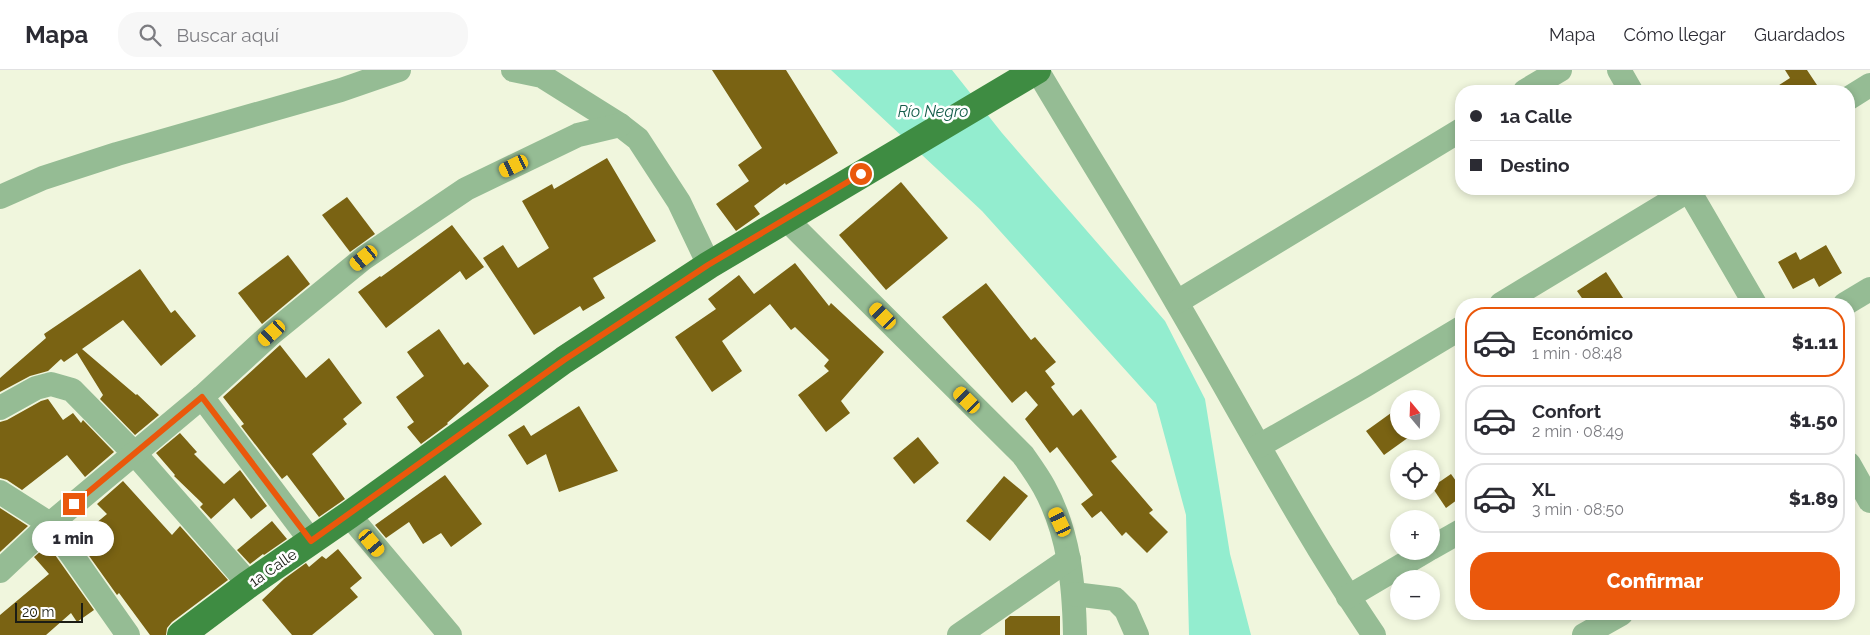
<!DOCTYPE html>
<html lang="es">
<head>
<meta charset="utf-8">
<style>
	:root { --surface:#fff; --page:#f7f7f7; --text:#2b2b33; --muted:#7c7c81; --line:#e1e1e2; --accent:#ea580c }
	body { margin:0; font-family:Raleway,sans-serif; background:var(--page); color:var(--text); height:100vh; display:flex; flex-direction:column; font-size:19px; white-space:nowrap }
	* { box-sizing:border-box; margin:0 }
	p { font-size:16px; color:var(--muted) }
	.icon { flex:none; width:28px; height:28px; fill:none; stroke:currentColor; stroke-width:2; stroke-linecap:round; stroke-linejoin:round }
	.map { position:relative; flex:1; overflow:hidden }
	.drawer { position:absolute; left:1455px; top:228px; width:400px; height:322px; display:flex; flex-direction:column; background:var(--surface); border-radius:20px; box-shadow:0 2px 8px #0003 }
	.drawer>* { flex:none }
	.guide { position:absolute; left:1455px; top:15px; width:400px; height:110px; border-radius:20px; box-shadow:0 2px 8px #0003; display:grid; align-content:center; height:110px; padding:0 15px; background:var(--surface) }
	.needle { width:32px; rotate:341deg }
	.controls { position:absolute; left:1390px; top:320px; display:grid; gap:10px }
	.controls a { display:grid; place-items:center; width:50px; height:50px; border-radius:50%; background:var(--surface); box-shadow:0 2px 8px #0003; font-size:25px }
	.scale { position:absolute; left:15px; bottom:12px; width:68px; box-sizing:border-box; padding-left:5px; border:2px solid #1b1d15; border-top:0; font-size:14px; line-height:18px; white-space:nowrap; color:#1b1d15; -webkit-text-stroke:4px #fff; paint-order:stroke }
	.end { position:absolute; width:22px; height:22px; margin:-11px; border:6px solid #ea580c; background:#fff; box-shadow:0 0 0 2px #fff }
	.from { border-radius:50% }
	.bubble { position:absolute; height:35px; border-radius:18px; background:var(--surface); box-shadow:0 2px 8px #0003; font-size:16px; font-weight:800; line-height:35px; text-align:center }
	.car { position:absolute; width:15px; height:30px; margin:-15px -8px; border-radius:6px; box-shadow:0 0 4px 1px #0007; background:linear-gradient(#f5c518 24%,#345 0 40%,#f5c518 0 76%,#345 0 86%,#f5c518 0) }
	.guide b { display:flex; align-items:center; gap:18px; height:48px; font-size:19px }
	.guide b+b { border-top:1px solid var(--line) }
	.guide i { width:12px; height:12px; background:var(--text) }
	ul { padding:9px 0 0; list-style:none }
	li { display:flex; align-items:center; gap:15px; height:70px; margin:0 10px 8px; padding:0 5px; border:2px solid var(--line); border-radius:20px }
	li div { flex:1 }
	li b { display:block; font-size:19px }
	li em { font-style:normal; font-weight:800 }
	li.selected { border-color:var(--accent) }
	li>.icon { width:45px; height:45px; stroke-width:1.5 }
	.primary-button { display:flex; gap:10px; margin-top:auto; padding:10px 15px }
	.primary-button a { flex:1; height:58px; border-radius:20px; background:var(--accent); color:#fff; font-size:20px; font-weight:800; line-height:58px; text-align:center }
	header { display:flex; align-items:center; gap:30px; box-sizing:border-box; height:70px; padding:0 25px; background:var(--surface); border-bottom:1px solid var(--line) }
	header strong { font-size:24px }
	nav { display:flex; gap:28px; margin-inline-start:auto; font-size:18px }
	.search { width:350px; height:45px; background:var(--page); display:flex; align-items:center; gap:12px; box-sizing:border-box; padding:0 18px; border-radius:20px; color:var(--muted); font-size:19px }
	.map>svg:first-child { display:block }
	.water { fill:#93edcf }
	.building { fill:#7a6313 }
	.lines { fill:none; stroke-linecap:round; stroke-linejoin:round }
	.minor { stroke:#95bc94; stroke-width:24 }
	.major { stroke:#3e8c42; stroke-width:28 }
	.route { stroke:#ea580c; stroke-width:6 }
	.labels { text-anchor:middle; stroke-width:5; stroke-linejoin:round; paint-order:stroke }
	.street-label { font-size:15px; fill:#1b1d15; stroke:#fff }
	.water-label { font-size:16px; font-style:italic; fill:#165e4b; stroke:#fff }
</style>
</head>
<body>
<header>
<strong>Mapa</strong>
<div class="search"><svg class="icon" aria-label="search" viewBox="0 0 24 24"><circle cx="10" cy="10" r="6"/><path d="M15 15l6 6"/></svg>Buscar aquí</div>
<nav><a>Mapa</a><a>Cómo llegar</a><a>Guardados</a></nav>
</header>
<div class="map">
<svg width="1870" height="565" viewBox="0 0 1870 565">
	<rect width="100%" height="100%" fill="#f0f6dd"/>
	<path class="water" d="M831,0H952L1002,63L1165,251L1205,329L1230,484L1251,565H1189L1186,445L1156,334L982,141Z"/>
	<g class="building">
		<path d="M712,0H786L838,83L786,115L785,113L754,136L760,144L736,161L716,134L749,111L738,95L762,78Z"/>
		<path d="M1785,0H1807L1817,15L1807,21H1770L1790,8Z"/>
		<path d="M607,88L656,171L593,208L605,228L583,241L580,236L534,265L483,188L503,175L518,198L549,178L522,131L552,114L554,119Z"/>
		<path d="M901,112L948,168L886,220L839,165Z"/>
		<path d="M347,127L375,164L350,182L322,145Z"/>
		<path d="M452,155L484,197L466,210L460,201L386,258L358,222L380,206L381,207Z"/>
		<path d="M1826,175L1842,203L1819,217L1814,208L1793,219L1778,192L1796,182L1800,190Z"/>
		<path d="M288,185L310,214L262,254L238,223Z"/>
		<path d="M795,193L829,236L831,233L884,282L841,331L850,343L826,362L798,325L829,301L824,296L829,290L795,257L791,260L770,234L722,271L742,301L712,322L675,267L716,239L708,229L739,205L754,224Z"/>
		<path d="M140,199L171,243L175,240L196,266L161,296L123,250L82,279L136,325L137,324L159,345L135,365L100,329L103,325L77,283L64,292L61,289L48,301L30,306L0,322V308L46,268L44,264Z"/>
		<path d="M1606,202L1627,234H1586L1577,221Z"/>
		<path d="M986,213L1031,270L1035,267L1056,292L1045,301L1055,314L1051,317L1073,346L1081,339L1117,387L1111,391L1153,440L1149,443L1168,462L1147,483L1126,462L1122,466L1101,441L1092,448L1081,434L1093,425L1057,377L1050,383L1025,349L1038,335L1026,321L1012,333L942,247Z"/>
		<path d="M439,259L464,295L468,292L489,316L447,353L448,354L421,374L407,357L414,352L396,327L424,306L407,282Z"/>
		<path d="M280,275L306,308L329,288L362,333L343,349L347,354L312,384L345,429L319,447L287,405L282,409L241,356L244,354L223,327Z"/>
		<path d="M48,329L63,350L73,343L81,353L83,350L114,382L85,407L67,385L22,420L7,410L0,408V352L7,350L41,331Z"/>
		<path d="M579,336L618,401L559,422L546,384L527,395L508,365L524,355L531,366Z"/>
		<path d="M1391,343L1399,353V361H1405L1409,367L1384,385L1366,361Z"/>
		<path d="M180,363L197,382L194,384L224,414L240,400L267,436L251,449L234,428L211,449L200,437L203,434L174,406L175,405L156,383Z"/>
		<path d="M918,367L939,393L914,414L893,388Z"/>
		<path d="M1451,404L1461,418V427L1446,438L1432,417Z"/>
		<path d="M445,405L482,454L451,477L441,463L423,474L409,452L386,468L375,455Z"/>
		<path d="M1004,406L1028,426L990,471L966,451Z"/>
		<path d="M123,411L172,465L180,456L228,510L172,552L167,558L166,565H150L119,523L117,525L77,469L107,444L97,434Z"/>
		<path d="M0,438L28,456L0,482Z"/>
		<path d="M272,451L287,469L264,485L263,484L250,494L237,480Z"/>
		<path d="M48,475L94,540L77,552L71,543L46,565H0V545L49,504L34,487Z"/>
		<path d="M338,479L362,508L350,518L358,527L312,565H292L262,530L284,509L306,493L309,497L322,486L326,489Z"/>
		<path d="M1010,546H1060V565H1005V550Z"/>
	</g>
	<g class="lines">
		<g class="minor">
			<path d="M513,0L542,6L620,55L638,69L679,132L709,195"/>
			<path d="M1037,0C1083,78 1132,155 1177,233C1242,344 1302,459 1374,565"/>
			<path d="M1619,0L1631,21"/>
			<path d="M1525,21L1560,0"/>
			<path d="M1849,28L1870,15"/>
			<path d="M1688,119L1755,234"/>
			<path d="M0,127L43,108L117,84L341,20L399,0"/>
			<path d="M786,149L1023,385C1030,395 1038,406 1044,417C1069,462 1074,514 1075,565"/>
			<path d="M1177,232L1461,60"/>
			<path d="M1501,234L1691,119"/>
			<path d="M1845,234L1870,219"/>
			<path d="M202,327L311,471"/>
			<path d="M0,338L36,318L51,314L72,320L135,384L249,514"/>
			<path d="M1259,376L1364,316L1461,258"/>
			<path d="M1849,394L1870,431"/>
			<path d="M0,422L50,454L128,565"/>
			<path d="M349,445L450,565"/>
			<path d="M1431,478L1461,461"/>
			<path d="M0,501L50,454L202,327L272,263L364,188L466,119L578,65L620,55"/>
			<path d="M1074,524L1115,529L1126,540L1137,565"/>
			<path d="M1348,527L1426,481"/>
			<path d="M959,565L1069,489"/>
			<path d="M1584,565L1621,544"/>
		</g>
		<path class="major" d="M181,565L249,514L349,445L564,290L709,195L1037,0"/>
	</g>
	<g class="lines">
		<path class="route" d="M74,434L202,327L311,471L564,290L708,195L861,104"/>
	</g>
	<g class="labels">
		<g class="street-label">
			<text transform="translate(273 498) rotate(-35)" y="5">1a Calle</text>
		</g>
		<g class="water-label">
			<text x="933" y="47">Río Negro</text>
		</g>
	</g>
</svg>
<div class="controls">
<a><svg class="needle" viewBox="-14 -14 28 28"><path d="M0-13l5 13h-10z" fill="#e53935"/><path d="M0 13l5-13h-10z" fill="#7c7c81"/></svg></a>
<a><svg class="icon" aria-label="locate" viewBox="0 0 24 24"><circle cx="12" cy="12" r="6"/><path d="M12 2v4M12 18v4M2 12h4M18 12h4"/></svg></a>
<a>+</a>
<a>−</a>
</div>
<div class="scale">20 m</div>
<i class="end from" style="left:861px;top:104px"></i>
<i class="end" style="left:74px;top:434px"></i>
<div class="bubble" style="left:32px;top:451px;width:82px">1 min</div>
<i class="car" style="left:514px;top:96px;rotate:244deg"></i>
<i class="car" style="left:364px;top:188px;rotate:231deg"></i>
<i class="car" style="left:883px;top:246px;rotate:315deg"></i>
<i class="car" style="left:272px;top:263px;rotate:228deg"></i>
<i class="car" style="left:967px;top:330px;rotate:315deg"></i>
<i class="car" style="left:1060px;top:452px;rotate:335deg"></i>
<i class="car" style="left:372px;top:473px;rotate:140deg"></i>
<div class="guide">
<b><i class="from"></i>1a Calle</b>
<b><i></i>Destino</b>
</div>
<section class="drawer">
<ul>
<li class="selected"><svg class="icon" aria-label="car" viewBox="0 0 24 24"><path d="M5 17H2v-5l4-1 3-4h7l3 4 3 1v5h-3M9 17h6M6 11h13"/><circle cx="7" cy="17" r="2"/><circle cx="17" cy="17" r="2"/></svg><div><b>Económico</b><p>1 min · 08:48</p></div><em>$1.11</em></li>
<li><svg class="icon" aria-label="car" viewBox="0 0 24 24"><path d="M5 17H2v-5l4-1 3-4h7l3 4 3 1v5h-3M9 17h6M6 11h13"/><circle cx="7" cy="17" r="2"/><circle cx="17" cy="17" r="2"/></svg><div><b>Confort</b><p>2 min · 08:49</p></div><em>$1.50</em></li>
<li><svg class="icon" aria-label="car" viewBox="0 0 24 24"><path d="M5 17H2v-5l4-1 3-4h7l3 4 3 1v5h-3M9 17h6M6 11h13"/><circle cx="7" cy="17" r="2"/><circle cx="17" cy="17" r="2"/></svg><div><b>XL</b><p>3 min · 08:50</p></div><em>$1.89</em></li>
</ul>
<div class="primary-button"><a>Confirmar</a></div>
</section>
</div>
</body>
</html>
